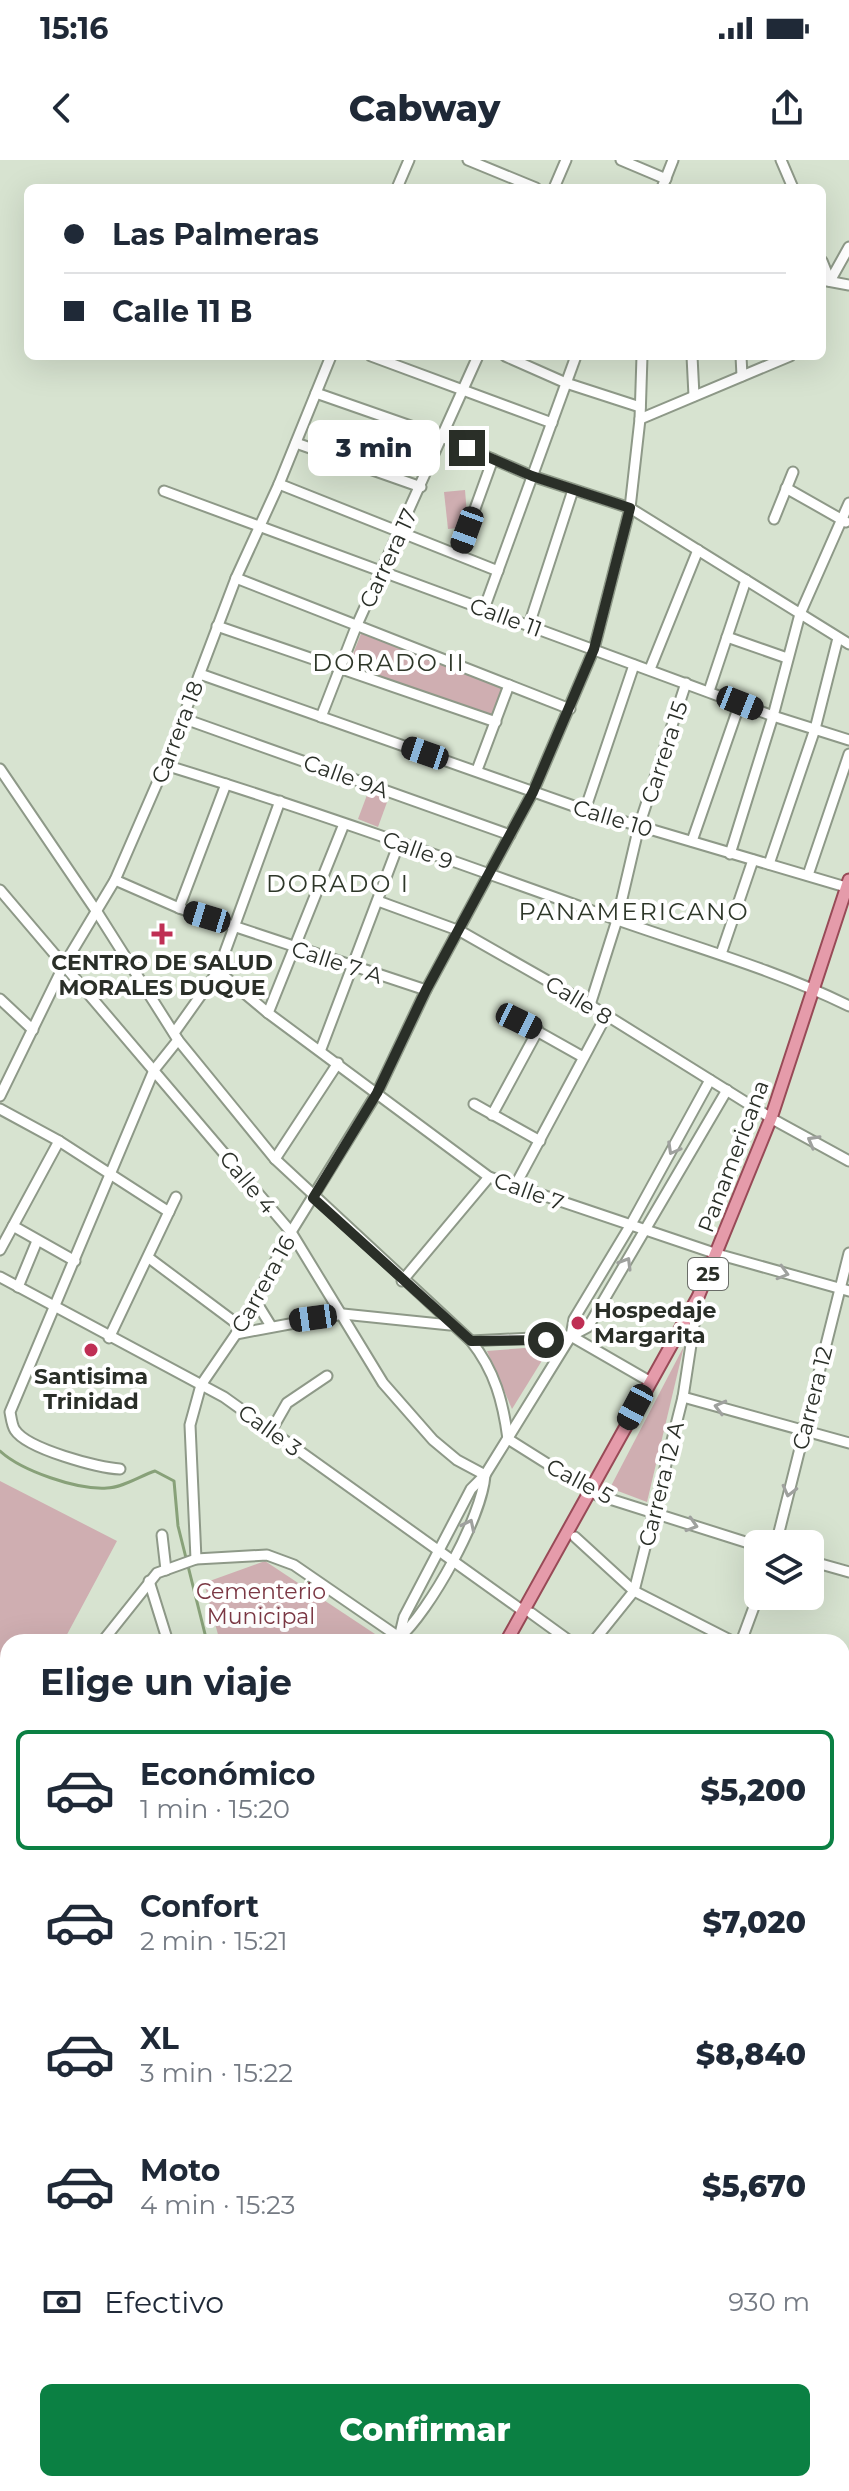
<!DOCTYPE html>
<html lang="es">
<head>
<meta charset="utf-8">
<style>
	:root { --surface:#fff; --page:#f6f6f7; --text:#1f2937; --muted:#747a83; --line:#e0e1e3; --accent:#0b8043 }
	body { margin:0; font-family:Montserrat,sans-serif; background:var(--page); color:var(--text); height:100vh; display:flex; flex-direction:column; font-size:30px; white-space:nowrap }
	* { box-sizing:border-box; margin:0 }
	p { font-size:26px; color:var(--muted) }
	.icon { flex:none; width:44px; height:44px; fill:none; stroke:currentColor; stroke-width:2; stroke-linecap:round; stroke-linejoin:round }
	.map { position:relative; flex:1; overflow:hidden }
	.sheet { position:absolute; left:0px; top:1474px; width:850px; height:858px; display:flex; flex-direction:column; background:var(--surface); border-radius:24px 24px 0 0; box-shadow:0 8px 32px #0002 }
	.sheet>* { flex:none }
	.guide { position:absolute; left:24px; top:24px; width:802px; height:176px; border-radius:12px; box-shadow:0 8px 32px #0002; display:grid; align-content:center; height:176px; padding:0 40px; background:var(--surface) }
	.buttons { position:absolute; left:744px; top:1370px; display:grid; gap:16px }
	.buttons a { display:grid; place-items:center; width:80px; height:80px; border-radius:12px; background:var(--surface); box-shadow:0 8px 32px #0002; font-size:40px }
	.end { position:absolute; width:36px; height:36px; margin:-18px; border:10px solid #2a2f28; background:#fff; box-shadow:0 0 0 4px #fff }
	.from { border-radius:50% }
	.bubble { position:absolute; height:56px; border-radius:12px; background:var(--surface); box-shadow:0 8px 32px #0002; font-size:26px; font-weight:800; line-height:56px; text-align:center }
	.car { position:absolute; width:24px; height:48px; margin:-24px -12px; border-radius:10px; box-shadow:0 0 6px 2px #0007; background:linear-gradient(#222 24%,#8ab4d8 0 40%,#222 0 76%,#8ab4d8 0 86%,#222 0) }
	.guide b { display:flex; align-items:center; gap:28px; height:76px; font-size:30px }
	.guide b+b { border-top:2px solid var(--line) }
	.guide i { width:20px; height:20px; background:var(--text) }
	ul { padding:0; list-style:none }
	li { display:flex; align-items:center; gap:24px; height:120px; margin:0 16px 12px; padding:0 24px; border:4px solid transparent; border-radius:12px }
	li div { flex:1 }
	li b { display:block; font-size:30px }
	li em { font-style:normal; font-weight:800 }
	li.selected { border-color:var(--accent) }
	li>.icon { width:72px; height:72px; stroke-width:1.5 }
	h2 { padding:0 40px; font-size:36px; line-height:96px }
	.pay { display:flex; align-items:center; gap:20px; height:88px; padding:0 40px; font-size:30px }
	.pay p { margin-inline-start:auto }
	.action { display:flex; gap:16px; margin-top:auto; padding:16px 40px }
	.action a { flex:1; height:92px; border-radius:12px; background:var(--accent); color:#fff; font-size:32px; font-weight:800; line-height:92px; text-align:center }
	.status { display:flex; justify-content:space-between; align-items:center; height:56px; padding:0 40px; background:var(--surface); direction:ltr }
	.status svg { height:22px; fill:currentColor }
	header { display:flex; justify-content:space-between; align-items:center; height:104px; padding:0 40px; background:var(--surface); font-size:36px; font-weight:800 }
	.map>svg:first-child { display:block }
	.green { fill:#cfaeb1 }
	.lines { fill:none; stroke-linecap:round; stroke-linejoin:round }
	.stream { stroke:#88a179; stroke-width:3 }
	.minor-casing { stroke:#8e9988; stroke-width:13 }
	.major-casing { stroke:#984a57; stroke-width:15 }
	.minor { stroke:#fff; stroke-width:9 }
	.major { stroke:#e59baa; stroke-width:11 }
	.oneway { stroke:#9fa19e }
	.route { stroke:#2a2f28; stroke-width:10 }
	.poi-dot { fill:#bf2f54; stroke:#fff; stroke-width:3 }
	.labels { text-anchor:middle; stroke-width:8; stroke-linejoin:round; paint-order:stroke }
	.shield { fill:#fff; stroke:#6a6d68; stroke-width:2 }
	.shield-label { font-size:20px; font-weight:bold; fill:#2a2f28 }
	.street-label { font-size:22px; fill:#2a2f28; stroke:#fff }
	.poi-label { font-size:22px; font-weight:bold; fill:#2a2f28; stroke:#fff }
	.park-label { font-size:22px; fill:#7b3844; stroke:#fff }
	.neighbourhood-label { font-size:24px; letter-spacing:2px; fill:#2e3729; stroke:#fff }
</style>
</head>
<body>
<div class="status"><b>15:16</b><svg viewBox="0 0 49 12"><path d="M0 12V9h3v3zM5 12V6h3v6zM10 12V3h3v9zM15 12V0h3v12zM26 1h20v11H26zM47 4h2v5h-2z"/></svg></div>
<header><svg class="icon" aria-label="back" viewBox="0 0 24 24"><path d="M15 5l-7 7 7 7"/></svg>Cabway<svg class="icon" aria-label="share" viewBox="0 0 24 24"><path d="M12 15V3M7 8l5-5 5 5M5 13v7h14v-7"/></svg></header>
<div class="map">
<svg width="849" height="2331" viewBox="0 0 849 2331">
	<rect width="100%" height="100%" fill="#d7e3d0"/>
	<g class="green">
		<path d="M465,330L468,367L448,369L444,332Z"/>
		<path d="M362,471L505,527L493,561L348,507Z"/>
		<path d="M370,627L390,634L378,667L358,659Z"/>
		<path d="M551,1186L512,1249L487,1191Z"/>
		<path d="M684,1186L647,1342L610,1328Z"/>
		<path d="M0,1321L117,1381L63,1482H8V1508L0,1503Z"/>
		<path d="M265,1401L378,1476L379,1482H220L204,1423Z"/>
	</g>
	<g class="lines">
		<g class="stream">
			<path d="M0,1291C22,1311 77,1330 107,1328C122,1328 140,1316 155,1311L174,1321L178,1366L207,1482"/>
			<path d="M631,2331L635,2324"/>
		</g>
		<g class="minor-casing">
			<g id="minor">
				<path d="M468,0L536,28"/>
				<path d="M621,0L666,19"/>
				<path d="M781,0L793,28"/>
				<path d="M397,28L409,0"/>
				<path d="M554,28L566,0"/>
				<path d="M662,28L673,0"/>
				<path d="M822,101L830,121"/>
				<path d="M822,120L849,125"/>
				<path d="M830,121L849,87"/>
				<path d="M371,196L552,263"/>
				<path d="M505,196L566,223L640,247"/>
				<path d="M692,196L694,236"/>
				<path d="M741,196L742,216"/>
				<path d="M316,233L442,277L532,316L630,348L849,484"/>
				<path d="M640,259L790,196"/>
				<path d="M296,283L421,327"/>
				<path d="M279,324L498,411"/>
				<path d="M786,328L846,362"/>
				<path d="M164,331L773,556L849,580"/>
				<path d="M774,359L793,312"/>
				<path d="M459,393L493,299"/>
				<path d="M236,418L570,549"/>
				<path d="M484,449L576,196"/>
				<path d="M529,465L573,330"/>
				<path d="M217,466L496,562"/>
				<path d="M727,477L787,498"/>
				<path d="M650,509L698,390"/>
				<path d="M200,514L585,650L849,728"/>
				<path d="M709,531L746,420"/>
				<path d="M321,557L356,467L478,196"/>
				<path d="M182,558L510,675"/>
				<path d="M165,605C315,651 462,704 609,757C690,786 772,808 849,846"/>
				<path d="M0,609L97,752L178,880L275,999L471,1181C495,1211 503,1242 508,1279L597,1335L758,1386"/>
				<path d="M477,610L509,525"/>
				<path d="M585,650L634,505"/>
				<path d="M692,681L740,543"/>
				<path d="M730,694L773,556L800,454L849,343"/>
				<path d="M769,704L815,569L838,478"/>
				<path d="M808,715L849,594"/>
				<path d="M115,720L179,748L426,830"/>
				<path d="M0,730L291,1072L383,1223L433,1280L457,1300L485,1315"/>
				<path d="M378,741L460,771L590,845L771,958"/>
				<path d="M179,748L226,624"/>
				<path d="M721,794L753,700"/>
				<path d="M218,811L268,853L489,1017L717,1094L849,1131"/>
				<path d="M0,839L33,870"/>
				<path d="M590,845L617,760L639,666L686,523"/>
				<path d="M268,853L344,664"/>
				<path d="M519,861L583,897"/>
				<path d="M174,873L218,811L280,641"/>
				<path d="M321,889L399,683"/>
				<path d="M0,936L64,805L115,720L165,605L236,418L279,324L331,196"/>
				<path d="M474,944L540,981"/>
				<path d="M0,949L59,981L169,1052"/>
				<path d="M492,955L538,870"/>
				<path d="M776,961L849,1001"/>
				<path d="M275,999L338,903"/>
				<path d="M516,1024L606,856"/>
				<path d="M13,1066L75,1101"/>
				<path d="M0,1090L59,981"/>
				<path d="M149,1098L240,1166"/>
				<path d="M0,1117L224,1237L523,1451"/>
				<path d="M402,1121L489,1017"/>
				<path d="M18,1127L37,1081"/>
				<path d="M255,1140L271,1166"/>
				<path d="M236,1174L343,1154L450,1165"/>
				<path d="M571,1176L588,1167L727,930"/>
				<path d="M109,1178L176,1037"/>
				<path d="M471,1181L571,1176L649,1221"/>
				<path d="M683,1237L849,1283"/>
				<path d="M271,1271L287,1243L327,1216"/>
				<path d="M120,1309C99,1308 27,1289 15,1270C12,1266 11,1257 10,1252L154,910L178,880"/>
				<path d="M162,1375L166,1410"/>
				<path d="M575,1377L634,1431L734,1482"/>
				<path d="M776,1384L849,1093"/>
				<path d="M196,1399L190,1265L201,1225L236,1174L291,1072L377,933L426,830L533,632L594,489L630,348L640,259L642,196"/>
				<path d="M810,1401L849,1412"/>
				<path d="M149,1421L168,1482"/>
				<path d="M531,1453L571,1482"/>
				<path d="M399,1478L404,1457L471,1329L485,1315L571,1176L574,1159L630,1066L710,920"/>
				<path d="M398,1479C430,1451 482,1357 485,1315"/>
				<path d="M102,1482L157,1413L196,1399L267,1395L294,1405L406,1482"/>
				<path d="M593,1482L634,1431L683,1237L696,1152"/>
				<path d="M741,1482L758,1436"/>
				<path d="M0,1506L8,1512"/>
				<path d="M842,1524L849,1527"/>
				<path d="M0,1617L8,1605"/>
				<path d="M842,1629L849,1605"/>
				<path d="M0,1641L8,1645"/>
				<path d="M842,1647L849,1650"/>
				<path d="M842,1806L849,1810"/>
				<path d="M0,1816L8,1787"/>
				<path d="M0,1865L8,1877"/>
				<path d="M842,1923L849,1907"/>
				<path d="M842,1945L849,1946"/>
				<path d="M842,1994L849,1996"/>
				<path d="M0,2005L8,2016"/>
				<path d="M0,2077L8,2075"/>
				<path d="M842,2081L849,2084"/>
				<path d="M0,2191L8,2193"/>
				<path d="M0,2305L8,2318"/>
				<path d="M436,2324L445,2331"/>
				<path d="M8,2331L9,2324"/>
				<path d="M56,2331L59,2324"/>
				<path d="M101,2331V2324"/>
				<path d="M196,2331L202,2324"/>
				<path d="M320,2331L323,2324"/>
				<path d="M455,2331L462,2324"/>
				<path d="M575,2331L581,2324"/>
				<path d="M748,2331L749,2324"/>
			</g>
		</g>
		<g class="major-casing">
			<g id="major">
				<path d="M506,1482L698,1137L771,958L849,720"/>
				<path d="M0,1771L8,1770"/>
			</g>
		</g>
		<use href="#minor" class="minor"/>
		<use href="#major" class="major"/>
	</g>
	<defs><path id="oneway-chevron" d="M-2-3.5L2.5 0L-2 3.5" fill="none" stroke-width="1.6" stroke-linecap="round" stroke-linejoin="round" transform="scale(2)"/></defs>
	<g class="oneway">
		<use href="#oneway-chevron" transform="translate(813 981) rotate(-151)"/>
		<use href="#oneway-chevron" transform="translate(673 989) rotate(119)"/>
		<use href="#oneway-chevron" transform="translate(626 1103) rotate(-59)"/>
		<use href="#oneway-chevron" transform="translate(783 1113) rotate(16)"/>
		<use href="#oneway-chevron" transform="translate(720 1247) rotate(-165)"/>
		<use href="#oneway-chevron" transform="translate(789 1331) rotate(104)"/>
		<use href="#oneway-chevron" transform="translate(469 1365) rotate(-64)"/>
		<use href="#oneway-chevron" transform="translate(692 1365) rotate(17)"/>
	</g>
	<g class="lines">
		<path class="route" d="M467,288L532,316L630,348L594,489L533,632L426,830L377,933L313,1038L471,1181L546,1180"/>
	</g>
	<g class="poi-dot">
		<path d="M158 762h8v8h8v8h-8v8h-8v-8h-8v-8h8z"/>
		<circle cx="578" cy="1163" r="8"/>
		<circle cx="91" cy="1190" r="8"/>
	</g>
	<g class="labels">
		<rect class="shield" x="688" y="1098" width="40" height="32" rx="6"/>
		<g class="shield-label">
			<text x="708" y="1121">25</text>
		</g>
		<g class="street-label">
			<text transform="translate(388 398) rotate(-65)" y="8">Carrera 17</text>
			<text transform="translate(506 457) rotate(20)" y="8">Calle 11</text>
			<text transform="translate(177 572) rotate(-69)" y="8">Carrera 18</text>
			<text transform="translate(664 592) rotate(-72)" y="8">Carrera 15</text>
			<text transform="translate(346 616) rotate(20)" y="8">Calle 9A</text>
			<text transform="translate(613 658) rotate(17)" y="8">Calle 10</text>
			<text transform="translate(418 690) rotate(20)" y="8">Calle 9</text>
			<text transform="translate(337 802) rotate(18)" y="8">Calle 7 A</text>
			<text transform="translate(579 840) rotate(31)" y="8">Calle 8</text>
			<text transform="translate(733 996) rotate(-69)" y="8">Panamericana</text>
			<text transform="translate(248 1022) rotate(50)" y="8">Calle 4</text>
			<text transform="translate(529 1031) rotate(20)" y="8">Calle 7</text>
			<text transform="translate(263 1124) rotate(-61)" y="8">Carrera 16</text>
			<text transform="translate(812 1238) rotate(-76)" y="8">Carrera 12</text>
			<text transform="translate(270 1270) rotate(36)" y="8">Calle 3</text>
			<text transform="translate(580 1321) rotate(28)" y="8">Calle 5</text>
			<text transform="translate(661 1324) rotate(-76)" y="8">Carrera 12 A</text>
		</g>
		<g class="poi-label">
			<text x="162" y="810">CENTRO DE SALUD<tspan x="162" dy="25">MORALES DUQUE</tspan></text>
			<text x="594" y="1158" text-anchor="start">Hospedaje<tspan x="594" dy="25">Margarita</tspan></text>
			<text x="91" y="1224">Santisima<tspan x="91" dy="25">Trinidad</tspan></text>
		</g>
		<g class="park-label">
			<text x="261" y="1439">Cementerio<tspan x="261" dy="25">Municipal</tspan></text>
		</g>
		<g class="neighbourhood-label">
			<text x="389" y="511">DORADO II</text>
			<text x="338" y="732">DORADO I</text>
			<text x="634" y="760">PANAMERICANO</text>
		</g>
	</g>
</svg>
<div class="buttons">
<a><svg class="icon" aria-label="layers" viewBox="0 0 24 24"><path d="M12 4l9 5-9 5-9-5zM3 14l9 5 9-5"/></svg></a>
</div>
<i class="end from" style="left:546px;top:1180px"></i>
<i class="end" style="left:467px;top:288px"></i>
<div class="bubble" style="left:308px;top:260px;width:132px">3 min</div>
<i class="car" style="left:467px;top:370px;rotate:200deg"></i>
<i class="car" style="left:740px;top:543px;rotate:112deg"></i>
<i class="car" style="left:425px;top:593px;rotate:289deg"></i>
<i class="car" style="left:207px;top:757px;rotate:287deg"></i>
<i class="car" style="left:519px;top:861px;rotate:116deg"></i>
<i class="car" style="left:313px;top:1158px;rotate:262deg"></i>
<i class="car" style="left:635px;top:1247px;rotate:208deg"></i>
<div class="guide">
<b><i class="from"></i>Las Palmeras</b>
<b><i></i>Calle 11 B</b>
</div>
<section class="sheet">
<h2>Elige un viaje</h2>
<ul>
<li class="selected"><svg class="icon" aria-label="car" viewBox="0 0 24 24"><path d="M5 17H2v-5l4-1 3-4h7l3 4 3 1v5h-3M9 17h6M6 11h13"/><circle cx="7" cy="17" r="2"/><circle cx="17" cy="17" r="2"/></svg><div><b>Económico</b><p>1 min · 15:20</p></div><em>$5,200</em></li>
<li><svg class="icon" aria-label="car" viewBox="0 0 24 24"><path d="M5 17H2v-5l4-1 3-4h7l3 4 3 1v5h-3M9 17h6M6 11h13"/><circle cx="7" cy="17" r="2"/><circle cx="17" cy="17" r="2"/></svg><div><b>Confort</b><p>2 min · 15:21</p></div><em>$7,020</em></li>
<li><svg class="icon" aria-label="car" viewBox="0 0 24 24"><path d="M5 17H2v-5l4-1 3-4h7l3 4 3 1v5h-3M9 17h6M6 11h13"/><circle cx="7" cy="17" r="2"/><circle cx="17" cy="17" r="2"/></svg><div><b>XL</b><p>3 min · 15:22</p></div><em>$8,840</em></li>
<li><svg class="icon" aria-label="car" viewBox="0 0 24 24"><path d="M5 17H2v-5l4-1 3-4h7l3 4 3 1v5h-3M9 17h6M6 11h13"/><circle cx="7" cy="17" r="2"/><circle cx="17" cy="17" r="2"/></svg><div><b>Moto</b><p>4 min · 15:23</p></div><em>$5,670</em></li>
</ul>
<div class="pay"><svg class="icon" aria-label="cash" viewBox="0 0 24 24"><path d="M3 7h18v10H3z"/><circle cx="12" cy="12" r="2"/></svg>Efectivo<p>930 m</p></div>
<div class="action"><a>Confirmar</a></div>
</section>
</div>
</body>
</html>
